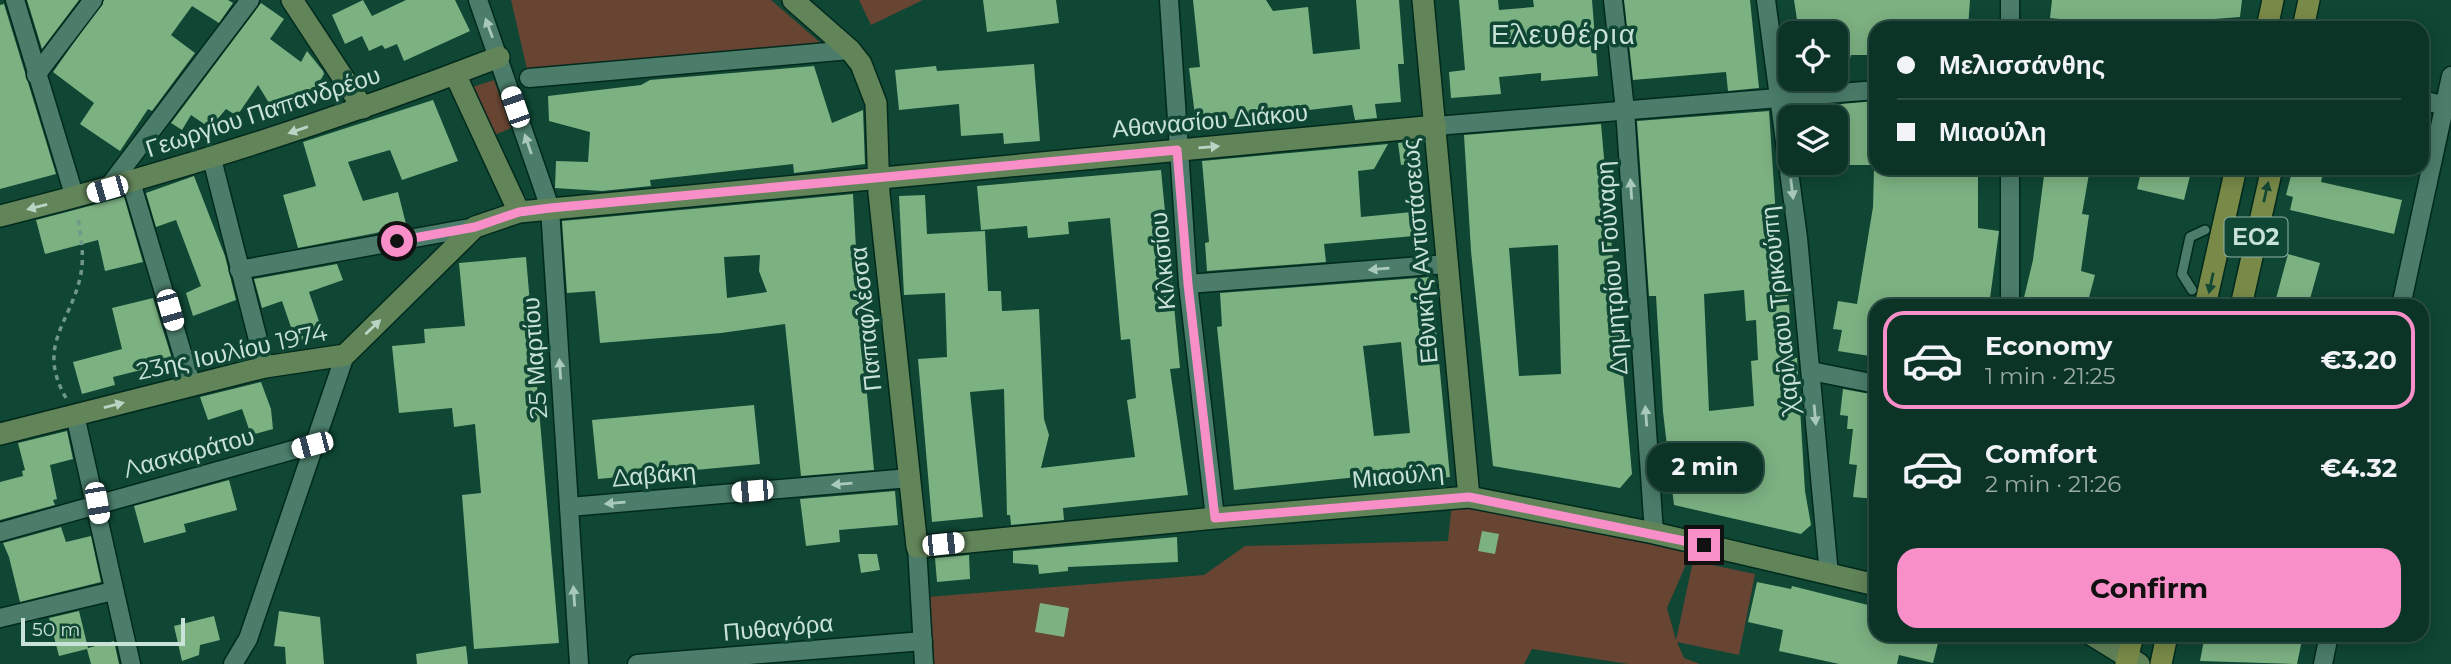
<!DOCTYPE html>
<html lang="en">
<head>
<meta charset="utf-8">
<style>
	:root { --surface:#0b3427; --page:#193f33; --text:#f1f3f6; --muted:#9aaaa7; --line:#2b4f44; --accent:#f98fc9 }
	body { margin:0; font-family:Montserrat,sans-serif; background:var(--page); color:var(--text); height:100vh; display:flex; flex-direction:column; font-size:26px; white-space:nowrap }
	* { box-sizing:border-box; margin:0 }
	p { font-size:23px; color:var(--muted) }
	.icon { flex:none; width:38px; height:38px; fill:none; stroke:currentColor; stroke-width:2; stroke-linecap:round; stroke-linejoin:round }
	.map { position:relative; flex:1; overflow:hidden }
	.side { position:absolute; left:1869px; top:299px; width:560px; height:343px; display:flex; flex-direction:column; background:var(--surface); border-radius:21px; box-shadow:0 4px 18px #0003,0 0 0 2px var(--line) }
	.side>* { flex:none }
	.guide { position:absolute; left:1869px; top:21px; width:560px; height:154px; border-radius:21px; box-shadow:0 4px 18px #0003,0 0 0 2px var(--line); display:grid; align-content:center; height:154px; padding:0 28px; background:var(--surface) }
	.tools { position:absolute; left:1778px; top:21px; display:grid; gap:14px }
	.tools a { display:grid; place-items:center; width:70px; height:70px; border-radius:14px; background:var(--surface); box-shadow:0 4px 18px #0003,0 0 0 2px var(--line); font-size:35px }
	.scale { position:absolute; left:21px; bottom:18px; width:164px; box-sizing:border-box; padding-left:7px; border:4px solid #c8e2d7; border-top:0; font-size:19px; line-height:24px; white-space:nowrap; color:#c8e2d7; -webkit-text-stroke:5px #0f4634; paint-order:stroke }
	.end { position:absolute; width:32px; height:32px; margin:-16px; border:9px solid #f98fc9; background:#111; box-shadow:0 0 0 4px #111 }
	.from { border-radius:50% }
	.bubble { position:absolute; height:49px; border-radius:21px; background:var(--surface); box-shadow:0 4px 18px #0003,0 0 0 2px var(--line); font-size:23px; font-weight:700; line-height:49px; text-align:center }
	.car { position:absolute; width:21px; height:42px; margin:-21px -10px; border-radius:9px; box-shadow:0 0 5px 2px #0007; background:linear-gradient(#fff 24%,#345 0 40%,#fff 0 76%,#345 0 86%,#fff 0) }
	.guide b { display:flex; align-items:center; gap:24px; height:66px; font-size:26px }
	.guide b+b { border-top:2px solid var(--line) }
	.guide i { width:18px; height:18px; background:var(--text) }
	ul { padding:12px 0 0; list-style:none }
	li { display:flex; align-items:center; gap:21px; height:98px; margin:0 14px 10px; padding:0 14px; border:4px solid transparent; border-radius:21px }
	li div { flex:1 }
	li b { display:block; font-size:26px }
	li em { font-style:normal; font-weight:700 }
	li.current { border-color:var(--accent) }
	li>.icon { width:63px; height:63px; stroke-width:1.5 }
	.action { display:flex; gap:14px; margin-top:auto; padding:14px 28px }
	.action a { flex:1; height:80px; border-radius:21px; background:var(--accent); color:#111; font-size:28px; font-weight:700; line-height:80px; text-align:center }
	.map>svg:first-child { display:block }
	.green { fill:#684433 }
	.building { fill:#7cb182; fill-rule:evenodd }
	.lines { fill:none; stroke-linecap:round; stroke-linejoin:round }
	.lane-casing { stroke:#012a1d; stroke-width:12 }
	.street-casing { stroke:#012a1d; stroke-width:21 }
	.secondary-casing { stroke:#012a1d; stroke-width:24 }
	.primary-casing { stroke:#012a1d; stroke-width:24 }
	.path { stroke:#709889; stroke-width:3.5; stroke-dasharray:5 5; stroke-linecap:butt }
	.lane { stroke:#4b7d6a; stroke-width:9 }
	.street { stroke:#4b7d6a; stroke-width:18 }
	.secondary { stroke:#628459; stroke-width:21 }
	.primary { stroke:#798a48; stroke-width:21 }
	.oneway { fill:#a9c9bc }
	.oneway2 { fill:#b9d4c4 }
	.oneway3 { fill:#144935 }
	.route { stroke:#f98fc9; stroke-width:9 }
	.labels { text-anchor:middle; stroke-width:7; stroke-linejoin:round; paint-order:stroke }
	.shield { fill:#0f4634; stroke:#90b3a6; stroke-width:2 }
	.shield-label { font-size:23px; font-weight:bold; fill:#c8e2d7 }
	.street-label { font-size:24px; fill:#c8e2d7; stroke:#0f4634 }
	.quarter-label { font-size:28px; letter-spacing:2px; fill:#c8e2d7; stroke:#0f4634 }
</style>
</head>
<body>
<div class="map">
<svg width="2451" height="664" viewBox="0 0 2451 664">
	<rect width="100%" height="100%" fill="#0f4634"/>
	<g class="green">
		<path d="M511,0H771L823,45L527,69Z"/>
		<path d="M859,0H923L871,25Z"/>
		<path d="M494,80L511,128L492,136L473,87Z"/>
		<path d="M1452,502L1691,553L1667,608L1676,640L1693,561L1755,574L1739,655L1677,642L1684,658L1700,664H1628L1532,649L1524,664H934L927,597L1204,575L1245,546L1448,541Z"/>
	</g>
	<g class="building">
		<path d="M27,0H79L42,49Z"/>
		<path d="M104,0H228L233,3L219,23L192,6L171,35L195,53L152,111L148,109L120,151L80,124L94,103L53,72Z"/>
		<path d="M363,0L372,16L406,0H455L470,31L404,61L397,44L385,49L382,45L369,51L362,36L345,44L332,15Z"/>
		<path d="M983,0H1056L1059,23L987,32Z"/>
		<path d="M1193,0H1266L1273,11L1308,7L1313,54L1360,49L1356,0H1399L1404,64H1398L1401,102L1375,104L1377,118L1355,120L1352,105L1196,123L1189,68L1200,67Z"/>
		<path d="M1459,0H1498L1499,10L1534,7L1533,0H1592L1598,76L1541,81V73L1499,77L1501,94L1451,98L1449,72L1465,70Z"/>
		<path d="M1624,0H1750L1759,88L1728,91L1726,72L1633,80Z"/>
		<path d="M1794,0H1970L1968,28H1876V55H1851L1844,81L1836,82V33H1799Z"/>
		<path d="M2052,0H2242L2240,17L2150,24L2149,28L2050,18Z"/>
		<path d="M261,3L284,19L270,39L301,62L307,51L323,71L324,74L310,98L299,91L286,108L274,111L258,85L237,116L226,109L210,128L191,115L182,130L171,123Z"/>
		<path d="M4,4L56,174L0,189V5Z"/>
		<path d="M1034,64L1040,141L1004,144L1003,133L961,136L959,104L899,110L895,70L936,66L937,71Z"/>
		<path d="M814,66L832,123L863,110L865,164L794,173L793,164L650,180L651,186L602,191L555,188L556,161L588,162L590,132L549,121L548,96L641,85L650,80Z"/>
		<path d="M433,100L458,161L402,180L390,150L348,162L363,201L398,192L406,224L376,233L298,248L283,195L316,186L303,142Z"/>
		<path d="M1876,101V165H1836V117H1806V107Z"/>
		<path d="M1769,111L1781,292L1788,291L1793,358H1797L1805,491L1811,525L1801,534L1674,505L1663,412L1656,296H1649L1637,121ZM1744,290L1746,321L1756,320L1758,360L1751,361L1754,406L1709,411L1704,294Z"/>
		<path d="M1601,124L1632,474L1620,488L1493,466L1471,251L1464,135ZM1558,245L1561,374L1519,376L1509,248Z"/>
		<path d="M1417,141L1419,162L1401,165L1398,143Z"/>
		<path d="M1388,144L1374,169L1358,171L1361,217L1412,212L1414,236L1324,244L1326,262L1207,271L1205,243L1209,242L1202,161Z"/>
		<path d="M1874,168H1978V228L1999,231L1989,306H1876V357L1838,351L1842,330L1833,329L1838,301L1857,304L1873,207Z"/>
		<path d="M2045,168H2090L2082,214L2089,215L2081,271L2095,275L2087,305L2069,301L2068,306H2022L2033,260Z"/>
		<path d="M2142,168H2192L2184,200L2137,189Z"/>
		<path d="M2293,168H2324L2321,182L2402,200L2394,234L2290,210L2293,197L2286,195Z"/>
		<path d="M1161,170L1180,368L1170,369L1188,495L1063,508L1064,520L1011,525L1010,515H1007L1004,389L970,392L983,517L932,522L918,359L947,357L945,293L904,295L899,196L925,195L927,234L985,231L988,291H1001L1002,311L1039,309L1044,419L1049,435L1041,468L1135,457L1127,400L1136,398L1130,339L1121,340L1110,218L1068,222L1069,234L1028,238L1027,226L981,230L977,186Z"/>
		<path d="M194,176L225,256L236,300L193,316L186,293L201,286L176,220L156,227L146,193Z"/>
		<path d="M853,194L860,321L865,320L868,351H863L874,470L801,476L785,324L721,333L600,343L595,291L567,293L562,221ZM760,255L759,271L767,292L727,298L724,257Z"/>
		<path d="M124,197L143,262L105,271L98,240L45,254L36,220Z"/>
		<path d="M2288,254L2320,263L2308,306H2274Z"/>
		<path d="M526,257L559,643L474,649L462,495L481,493L475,424L454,427L452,408L399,413L392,346L425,343L424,329L465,326L459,263Z"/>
		<path d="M337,264L343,280L309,292L323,333L296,342L282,301L262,308L254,279Z"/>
		<path d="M1431,277L1450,477L1415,481L1414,471L1234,490L1217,327L1222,326L1220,293ZM1401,342L1410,433L1374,436L1363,346Z"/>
		<path d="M153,298L173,362L113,377L115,385L82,394L73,362L122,349L112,308Z"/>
		<path d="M261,382L271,409L273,429L251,435L242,409L208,420L200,397Z"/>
		<path d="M1843,389L1876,395V499L1853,497L1857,465L1849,464L1853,429H1847L1848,416L1840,415Z"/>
		<path d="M754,405L760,464L598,479L592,420Z"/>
		<path d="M67,431L73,459L50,465L57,499L53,500L55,505L0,520V482L23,476L22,471L25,470L18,443Z"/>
		<path d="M229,480L237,510L184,524L186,532L144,543L134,506Z"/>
		<path d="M895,491L898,525L839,530L840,542L806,546L800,499Z"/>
		<path d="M61,527L66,542L91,536L101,582L20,602L9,557L3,543Z"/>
		<path d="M1482,531L1499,534L1495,554L1478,551Z"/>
		<path d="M1177,537L1178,562L1068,567V571L1039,574L1038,565L1013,563V551Z"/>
		<path d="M858,554H877L880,570L861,573Z"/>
		<path d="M969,555L970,579L937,582L935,558Z"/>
		<path d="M1757,582L1791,589L1792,586L1876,607V635H1940L1933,663L1899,655L1897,664H1839L1779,651L1783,630L1748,622Z"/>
		<path d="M1040,603L1069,608L1064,637L1035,632Z"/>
		<path d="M79,611L88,648L114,641L119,664H91L87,649L59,656L49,618Z"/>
		<path d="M279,611L320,617L324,664H286L285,647L274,646Z"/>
		<path d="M214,616L220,640L200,645L199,655L182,661L174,626Z"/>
		<path d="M2205,635H2303L2297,664L2200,661Z"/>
		<path d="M466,646L468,664H417L416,654Z"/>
	</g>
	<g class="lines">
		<g class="lane-casing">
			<path id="lane" d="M2192,290L2182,274L2190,237L2205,230"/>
		</g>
		<g class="street-casing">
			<g id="street">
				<path d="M15,0L75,198"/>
				<path d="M478,0L550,208L579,664"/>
				<path d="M1169,0L1188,284L1215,518"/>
				<path d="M1613,0L1625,110L1654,533"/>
				<path d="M1766,0L1798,238L1829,575"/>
				<path d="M2010,0V28"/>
				<path d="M36,75L93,0"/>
				<path d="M529,78L850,50"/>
				<path d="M2422,100L2445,106"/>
				<path d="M1436,126L1876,90"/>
				<path d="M212,159L265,367"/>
				<path d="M131,182L192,386"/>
				<path d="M107,189L250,0"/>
				<path d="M239,270L475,227"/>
				<path d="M1188,284L1447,264"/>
				<path d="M2010,306V168"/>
				<path d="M2401,306L2451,76"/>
				<path d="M1811,371L1876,384"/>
				<path d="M75,415L131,664"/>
				<path d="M569,507L910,478"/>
				<path d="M0,532L311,445"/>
				<path d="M917,547L924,664"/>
				<path d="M0,618L113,591"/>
				<path d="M233,664L248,639L345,355"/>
				<path d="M637,664L923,641"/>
				<path d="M2323,664L2329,635"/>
			</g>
		</g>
		<g class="secondary-casing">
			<g id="secondary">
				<path d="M292,0L363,108"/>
				<path d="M793,0L850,50L861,64L876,103L879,193L917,547L1215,518L1469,497L1654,533L1876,585"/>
				<path d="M1423,0L1469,497"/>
				<path d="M455,74L519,212"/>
				<path d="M0,216C170,174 336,120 499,57"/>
				<path d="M0,434L265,367L345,355L475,227L519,212L1436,126"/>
				<path d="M2092,635L2139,664"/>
			</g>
		</g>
		<g class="primary-casing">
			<g id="primary">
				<path d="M2267,28L2273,0"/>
				<path d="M2303,28L2309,0"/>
				<path d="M2205,306L2236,168"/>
				<path d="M2241,306L2272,168"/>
				<path d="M2126,664L2133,635"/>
				<path d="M2161,664L2167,635"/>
			</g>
		</g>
		<path class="path" d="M66,398C36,346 70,323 80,278C85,257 81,238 78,218"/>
		<use href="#lane" class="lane"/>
		<use href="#street" class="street"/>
		<use href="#secondary" class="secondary"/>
		<use href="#primary" class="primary"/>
	</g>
	<defs><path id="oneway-solid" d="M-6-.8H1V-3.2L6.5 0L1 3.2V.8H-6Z" transform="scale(1.75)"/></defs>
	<g class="oneway">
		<use href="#oneway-solid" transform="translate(489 28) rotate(-110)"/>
		<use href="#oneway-solid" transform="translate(528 144) rotate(-109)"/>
		<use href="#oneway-solid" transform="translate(1631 189) rotate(-94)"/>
		<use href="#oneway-solid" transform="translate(1792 189) rotate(83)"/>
		<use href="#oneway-solid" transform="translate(1379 269) rotate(175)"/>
		<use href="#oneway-solid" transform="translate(560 369) rotate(-94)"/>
		<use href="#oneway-solid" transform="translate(1815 415) rotate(85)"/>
		<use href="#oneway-solid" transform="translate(1646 416) rotate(-94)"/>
		<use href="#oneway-solid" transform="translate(842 484) rotate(175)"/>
		<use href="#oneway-solid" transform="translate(615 503) rotate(175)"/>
		<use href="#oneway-solid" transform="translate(574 596) rotate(-94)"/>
	</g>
	<g class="oneway2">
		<use href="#oneway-solid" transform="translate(298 130) rotate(161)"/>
		<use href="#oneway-solid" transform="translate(1209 147) rotate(-5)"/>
		<use href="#oneway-solid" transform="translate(37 207) rotate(166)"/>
		<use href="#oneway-solid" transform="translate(373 327) rotate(-44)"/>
		<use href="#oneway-solid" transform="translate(114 405) rotate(-14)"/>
	</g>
	<g class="oneway3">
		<use href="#oneway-solid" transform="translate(2266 192) rotate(-77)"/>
		<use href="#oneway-solid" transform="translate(2211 283) rotate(102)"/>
	</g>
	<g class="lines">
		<path class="route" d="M397,241L475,227L519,212L550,208L1177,150L1188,284L1215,518L1469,497L1704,545"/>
	</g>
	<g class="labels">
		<rect class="shield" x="2224.5" y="217.5" width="63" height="39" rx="5"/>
		<g class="shield-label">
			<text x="2256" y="245">ΕΟ2</text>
		</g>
		<g class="street-label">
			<text transform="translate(263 112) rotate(-18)" y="8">Γεωργίου Παπανδρέου</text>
			<text transform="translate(1210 121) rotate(-5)" y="8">Αθανασίου Διάκου</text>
			<text transform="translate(1420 251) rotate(-95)" y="8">Εθνικής Αντιστάσεως</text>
			<text transform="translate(1163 261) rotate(-95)" y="8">Κιλκισίου</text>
			<text transform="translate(1612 268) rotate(-94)" y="8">Δημητρίου Γούναρη</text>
			<text transform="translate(1780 310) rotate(-96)" y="8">Χαρίλαου Τρικούπη</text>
			<text transform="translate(866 319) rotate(-96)" y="8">Παπαφλέσσα</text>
			<text transform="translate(232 352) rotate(-12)" y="8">23ης Ιουλίου 1974</text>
			<text transform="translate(535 358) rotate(-94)" y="8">25 Μαρτίου</text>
			<text transform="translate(189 453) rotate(-15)" y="8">Λασκαράτου</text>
			<text transform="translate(654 475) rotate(-5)" y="8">Δαβάκη</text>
			<text transform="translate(1398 476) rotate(-5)" y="8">Μιαούλη</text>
			<text transform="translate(778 628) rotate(-5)" y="8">Πυθαγόρα</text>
		</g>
		<g class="quarter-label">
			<text x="1564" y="44">Ελευθέρια</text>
		</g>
	</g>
</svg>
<div class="tools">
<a><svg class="icon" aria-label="locate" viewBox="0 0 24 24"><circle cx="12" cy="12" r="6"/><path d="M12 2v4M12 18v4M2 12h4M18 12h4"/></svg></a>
<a><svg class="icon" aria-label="layers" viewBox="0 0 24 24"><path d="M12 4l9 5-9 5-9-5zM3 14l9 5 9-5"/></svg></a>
</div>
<div class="scale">50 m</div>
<i class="end from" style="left:397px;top:241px"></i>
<i class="end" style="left:1704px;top:545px"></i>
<div class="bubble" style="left:1647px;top:443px;width:116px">2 min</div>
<i class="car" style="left:515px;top:107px;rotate:341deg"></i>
<i class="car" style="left:107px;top:189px;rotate:254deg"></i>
<i class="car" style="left:170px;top:310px;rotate:164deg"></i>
<i class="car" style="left:312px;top:445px;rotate:255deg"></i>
<i class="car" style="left:752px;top:491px;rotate:265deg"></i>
<i class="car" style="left:97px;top:503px;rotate:170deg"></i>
<i class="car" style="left:943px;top:544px;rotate:84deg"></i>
<div class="guide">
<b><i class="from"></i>Μελισσάνθης</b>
<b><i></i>Μιαούλη</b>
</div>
<section class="side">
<ul>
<li class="current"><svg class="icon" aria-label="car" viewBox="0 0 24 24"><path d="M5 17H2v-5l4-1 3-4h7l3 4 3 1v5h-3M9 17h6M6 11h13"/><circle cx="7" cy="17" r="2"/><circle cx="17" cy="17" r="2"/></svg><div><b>Economy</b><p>1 min · 21:25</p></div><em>€3.20</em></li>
<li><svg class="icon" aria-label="car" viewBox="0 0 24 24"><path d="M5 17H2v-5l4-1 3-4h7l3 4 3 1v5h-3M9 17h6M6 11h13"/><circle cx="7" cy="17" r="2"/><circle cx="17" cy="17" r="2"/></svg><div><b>Comfort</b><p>2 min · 21:26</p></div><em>€4.32</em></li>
</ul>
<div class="action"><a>Confirm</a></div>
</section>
</div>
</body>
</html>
